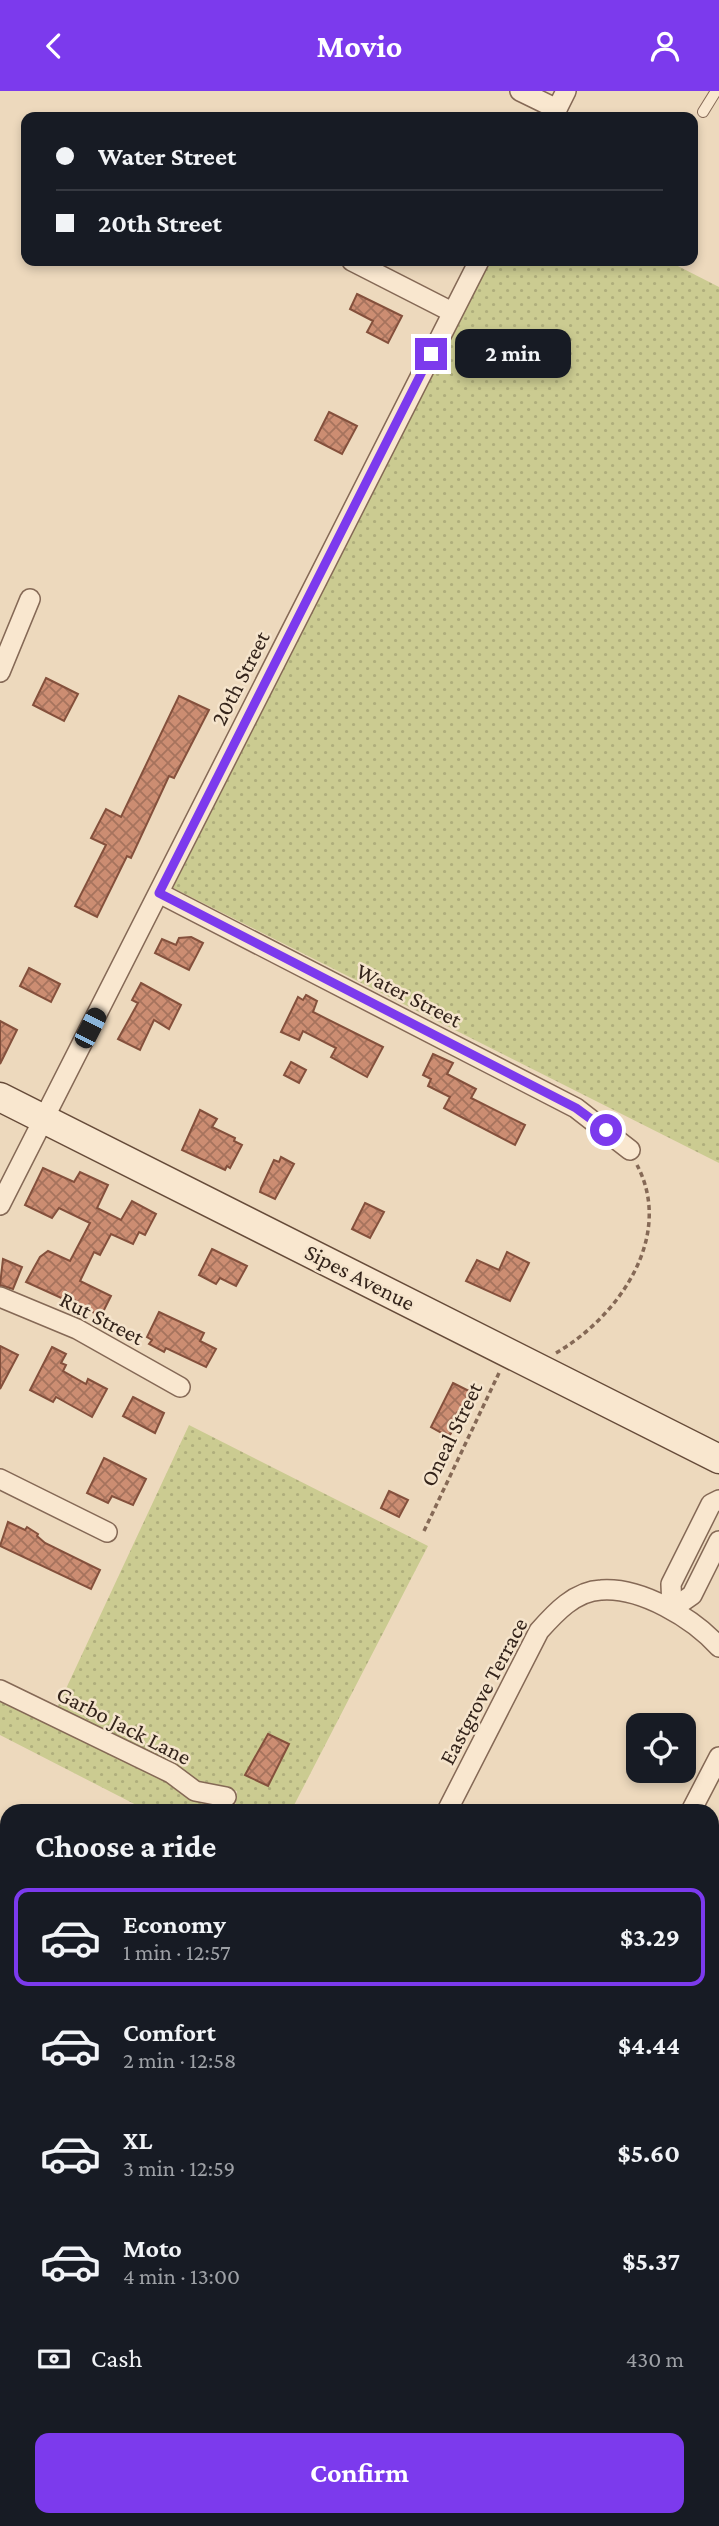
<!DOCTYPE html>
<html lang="en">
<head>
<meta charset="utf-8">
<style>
	:root { --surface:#171b24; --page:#20242c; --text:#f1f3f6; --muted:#9ea1a6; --line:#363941; --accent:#7c3aed }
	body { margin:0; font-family:"Crimson Pro",serif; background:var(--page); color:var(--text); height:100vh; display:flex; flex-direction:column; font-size:26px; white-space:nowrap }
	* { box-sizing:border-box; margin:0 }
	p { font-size:23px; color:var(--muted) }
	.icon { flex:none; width:38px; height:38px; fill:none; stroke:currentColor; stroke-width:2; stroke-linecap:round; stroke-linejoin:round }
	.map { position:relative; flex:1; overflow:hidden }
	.details { position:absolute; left:0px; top:1713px; width:719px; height:723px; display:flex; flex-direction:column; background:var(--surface); border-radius:21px 21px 0 0; box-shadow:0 4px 10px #0003 }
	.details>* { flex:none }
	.banner { position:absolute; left:21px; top:21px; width:677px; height:154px; border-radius:14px; box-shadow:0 4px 10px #0003; display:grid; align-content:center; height:154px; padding:0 35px; background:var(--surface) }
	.controls { position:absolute; left:626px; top:1622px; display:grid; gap:14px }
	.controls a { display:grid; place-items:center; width:70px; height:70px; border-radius:14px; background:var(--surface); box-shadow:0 4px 10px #0003; font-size:35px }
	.end { position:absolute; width:32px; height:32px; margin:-16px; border:9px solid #7c3aed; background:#fff; box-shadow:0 0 0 4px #fff }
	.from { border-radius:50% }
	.bubble { position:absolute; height:49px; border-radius:14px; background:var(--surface); box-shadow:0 4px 10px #0003; font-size:23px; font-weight:700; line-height:49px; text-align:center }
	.car { position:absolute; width:21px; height:42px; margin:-21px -10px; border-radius:9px; box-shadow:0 0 5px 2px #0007; background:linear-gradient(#222 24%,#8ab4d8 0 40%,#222 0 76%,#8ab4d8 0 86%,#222 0) }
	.banner b { display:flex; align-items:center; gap:24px; height:66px; font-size:26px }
	.banner b+b { border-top:2px solid var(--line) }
	.banner i { width:18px; height:18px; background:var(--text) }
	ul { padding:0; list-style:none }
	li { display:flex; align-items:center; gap:21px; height:98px; margin:0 14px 10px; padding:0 21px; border:4px solid transparent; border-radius:14px }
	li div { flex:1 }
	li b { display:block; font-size:26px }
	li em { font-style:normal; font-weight:700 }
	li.selected { border-color:var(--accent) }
	li>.icon { width:63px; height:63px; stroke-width:1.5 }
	h2 { padding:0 35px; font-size:32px; line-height:84px }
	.pay { display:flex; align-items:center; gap:18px; height:77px; padding:0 35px; font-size:26px }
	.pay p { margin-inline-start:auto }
	.cta { display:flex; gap:14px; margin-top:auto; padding:14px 35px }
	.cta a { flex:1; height:80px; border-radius:14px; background:var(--accent); color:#fff; font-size:28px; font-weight:700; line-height:80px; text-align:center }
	header { display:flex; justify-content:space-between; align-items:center; height:91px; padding:0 35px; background:var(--accent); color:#fff; font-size:32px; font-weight:700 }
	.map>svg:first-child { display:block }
	.grass { fill:url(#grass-dots) }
	.water { fill:url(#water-ripples); stroke:#688c7f; stroke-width:2 }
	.building { fill:url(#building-cross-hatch); stroke:#84503c; stroke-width:2 }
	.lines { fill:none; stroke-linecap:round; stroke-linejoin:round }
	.lane-casing { stroke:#856956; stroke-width:12 }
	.street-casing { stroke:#856956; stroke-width:22 }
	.secondary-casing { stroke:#664b39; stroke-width:31 }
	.path { stroke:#856956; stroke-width:3.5; stroke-dasharray:5 3.5; stroke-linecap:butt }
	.lane { stroke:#f9e7cf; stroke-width:10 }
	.street { stroke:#f9e7cf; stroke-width:19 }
	.secondary { stroke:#f9e7cf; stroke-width:28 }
	.route { stroke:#7c3aed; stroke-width:9 }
	.labels { text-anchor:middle; stroke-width:5; stroke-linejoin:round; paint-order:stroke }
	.street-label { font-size:23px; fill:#34241b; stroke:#f5e4cc }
</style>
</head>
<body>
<header><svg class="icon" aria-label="back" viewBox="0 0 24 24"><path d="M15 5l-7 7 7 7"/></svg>Movio<svg class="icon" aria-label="person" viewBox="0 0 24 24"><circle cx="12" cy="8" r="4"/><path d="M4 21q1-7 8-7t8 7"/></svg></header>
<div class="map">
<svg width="719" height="2435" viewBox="0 0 719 2435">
	<defs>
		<pattern id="grass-dots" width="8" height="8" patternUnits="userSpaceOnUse" patternTransform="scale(1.75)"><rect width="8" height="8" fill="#cbcb91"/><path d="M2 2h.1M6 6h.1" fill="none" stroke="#afae7c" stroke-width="1.8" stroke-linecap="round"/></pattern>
		<pattern id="water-ripples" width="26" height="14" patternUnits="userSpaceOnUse" patternTransform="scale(1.75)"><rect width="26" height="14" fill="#a0bfb2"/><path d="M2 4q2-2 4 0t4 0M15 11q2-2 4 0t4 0" fill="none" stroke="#8aa498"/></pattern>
		<pattern id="building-cross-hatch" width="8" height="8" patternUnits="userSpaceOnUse" patternTransform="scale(1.75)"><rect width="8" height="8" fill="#cc8d72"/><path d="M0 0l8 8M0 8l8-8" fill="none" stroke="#a6735d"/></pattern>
	</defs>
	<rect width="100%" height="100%" fill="#edd9bd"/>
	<g class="grass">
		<path d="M490,170H668L719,196V1072L173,797Z"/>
		<path d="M189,1334L428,1455L291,1720H148L0,1644V1609L166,1690L194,1708L235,1717L237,1700L199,1691L57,1617Z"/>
	</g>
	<path class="water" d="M719,2087V2289L712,2295V2101Z"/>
	<g class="building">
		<path d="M357,203L402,225L388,252L367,241L373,230L350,218Z"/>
		<path d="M329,321L357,335L342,363L315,349Z"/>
		<path d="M46,587L78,603L64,630L33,614Z"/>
		<path d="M179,605L209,619L174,687L169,685L131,767L127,765L97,826L75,815L106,754L91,747L106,718L121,726Z"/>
		<path d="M191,846L203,852L189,879L155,862L162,848L176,854L179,847Z"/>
		<path d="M29,877L60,893L51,911L20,895Z"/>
		<path d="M141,892L181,914L169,938L154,929L140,959L118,948L138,912L132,909Z"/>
		<path d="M306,904L317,910L313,921L383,956L367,986L331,966L336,957L303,940L299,949L281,941L298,906L303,909Z"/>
		<path d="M0,930L17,939L0,973Z"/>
		<path d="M433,963L453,972L447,983L476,998L471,1007L525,1034L515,1054L444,1017L450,1006L428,995L431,988L423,984Z"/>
		<path d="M291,971L306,979L299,992L284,984Z"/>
		<path d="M200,1019L217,1028L212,1036L235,1047L234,1050L242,1054L230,1077L227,1075L225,1079L182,1059Z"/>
		<path d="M281,1066L294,1073L275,1108L260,1101L261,1097L274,1069L279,1071Z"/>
		<path d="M43,1077L74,1091L80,1081L108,1094L97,1117L121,1129L132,1110L156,1123L145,1144L139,1141L133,1153L111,1143L100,1164L94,1161L80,1190L111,1205L101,1225L26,1191L40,1166L48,1160L70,1170L90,1132L59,1117L52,1127L25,1114Z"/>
		<path d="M365,1112L384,1121L370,1147L352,1138Z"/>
		<path d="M212,1158L247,1175L236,1195L220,1187L216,1193L199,1184Z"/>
		<path d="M507,1161L529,1172L510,1210L466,1190L477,1169L499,1179Z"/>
		<path d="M3,1168L22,1176L13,1198L0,1194Z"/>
		<path d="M159,1221L204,1242L200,1250L216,1258L206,1276L166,1257L164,1261L149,1253L152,1249L147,1246Z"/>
		<path d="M0,1255L18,1264L0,1298Z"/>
		<path d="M52,1256L66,1263L61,1272L66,1274L63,1280L86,1293L88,1288L107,1298L92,1326L56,1306L53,1311L30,1299Z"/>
		<path d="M453,1292L471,1301L449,1346L431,1336Z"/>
		<path d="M133,1306L164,1322L155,1342L123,1325Z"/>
		<path d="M104,1367L146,1388L133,1414L112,1405L108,1412L87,1402Z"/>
		<path d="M389,1400L408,1409L399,1426L381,1417Z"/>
		<path d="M8,1431L25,1439L27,1436L38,1443L37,1445L45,1452L100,1479L91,1498L0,1455Z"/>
		<path d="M268,1643L289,1653L268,1695L245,1684Z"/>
	</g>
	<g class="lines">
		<g class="lane-casing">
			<path id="lane" d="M703,21L716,0"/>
		</g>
		<g class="street-casing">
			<g id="street">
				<path d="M520,0L557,18"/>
				<path d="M553,26L566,0"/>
				<path d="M352,170L452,221"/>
				<path d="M0,581L30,508"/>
				<path d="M159,802L576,1017L630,1059"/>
				<path d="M0,1114L479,170"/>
				<path d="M0,1206L77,1238L180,1296"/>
				<path d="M0,1388L107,1441"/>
				<path d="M672,1518L671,1493L711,1413L719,1409"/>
				<path d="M672,1518L692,1504L719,1450"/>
				<path d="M0,1599L171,1682L195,1700L226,1706"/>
				<path d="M447,1720L539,1540C555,1522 575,1500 601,1499C641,1496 693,1527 719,1556"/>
				<path d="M691,1720L719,1666"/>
				<path d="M0,1758L7,1762"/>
				<path d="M0,2042L7,2028"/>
				<path d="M0,2270L7,2274"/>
			</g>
		</g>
		<g class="secondary-casing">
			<path id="secondary" d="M0,1006L719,1368"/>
		</g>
		<g class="path">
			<path d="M556,1262C618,1226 675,1146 637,1074"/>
			<path d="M424,1440L499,1282"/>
		</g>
		<use href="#lane" class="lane"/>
		<use href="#street" class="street"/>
		<use href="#secondary" class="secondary"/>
	</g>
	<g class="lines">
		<path class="route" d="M431,263L159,802L576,1017L606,1039"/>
	</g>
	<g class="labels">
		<g class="street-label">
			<text transform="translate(240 587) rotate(-63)" y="8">20th Street</text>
			<text transform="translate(409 904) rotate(27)" y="8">Water Street</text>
			<text transform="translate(360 1186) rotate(27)" y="8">Sipes Avenue</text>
			<text transform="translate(102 1227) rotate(27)" y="8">Rut Street</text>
			<text transform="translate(451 1343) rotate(-64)" y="8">Oneal Street</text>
			<text transform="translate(483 1600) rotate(-62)" y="8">Eastgrove Terrace</text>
			<text transform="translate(124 1634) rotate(27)" y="8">Garbo Jack Lane</text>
		</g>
	</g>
</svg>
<div class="controls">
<a><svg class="icon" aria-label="locate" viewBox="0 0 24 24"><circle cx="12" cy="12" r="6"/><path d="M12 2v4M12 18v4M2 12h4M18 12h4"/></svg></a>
</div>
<i class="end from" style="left:606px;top:1039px"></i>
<i class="end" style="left:431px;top:263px"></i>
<div class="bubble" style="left:455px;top:238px;width:116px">2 min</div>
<i class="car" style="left:90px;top:937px;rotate:27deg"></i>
<div class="banner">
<b><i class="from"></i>Water Street</b>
<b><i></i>20th Street</b>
</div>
<section class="details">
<h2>Choose a ride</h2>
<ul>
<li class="selected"><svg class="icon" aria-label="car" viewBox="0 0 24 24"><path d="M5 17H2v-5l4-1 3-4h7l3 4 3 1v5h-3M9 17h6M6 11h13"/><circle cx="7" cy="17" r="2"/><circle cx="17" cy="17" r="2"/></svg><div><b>Economy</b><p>1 min · 12:57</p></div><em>$3.29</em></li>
<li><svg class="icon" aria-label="car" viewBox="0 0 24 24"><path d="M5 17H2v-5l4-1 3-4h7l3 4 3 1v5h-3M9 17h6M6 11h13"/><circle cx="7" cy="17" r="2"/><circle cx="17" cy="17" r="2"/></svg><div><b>Comfort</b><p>2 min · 12:58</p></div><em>$4.44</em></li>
<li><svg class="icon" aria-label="car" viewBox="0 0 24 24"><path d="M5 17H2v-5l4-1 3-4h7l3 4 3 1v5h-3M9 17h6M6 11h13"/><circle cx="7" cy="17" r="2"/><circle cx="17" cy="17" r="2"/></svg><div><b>XL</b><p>3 min · 12:59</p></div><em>$5.60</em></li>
<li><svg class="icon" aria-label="car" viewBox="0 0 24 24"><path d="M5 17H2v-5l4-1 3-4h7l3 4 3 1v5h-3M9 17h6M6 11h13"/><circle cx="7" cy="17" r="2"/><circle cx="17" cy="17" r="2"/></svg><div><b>Moto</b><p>4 min · 13:00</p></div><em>$5.37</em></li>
</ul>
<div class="pay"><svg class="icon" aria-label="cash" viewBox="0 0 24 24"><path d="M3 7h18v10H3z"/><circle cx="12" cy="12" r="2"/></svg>Cash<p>430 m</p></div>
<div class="cta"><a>Confirm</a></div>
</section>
</div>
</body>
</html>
